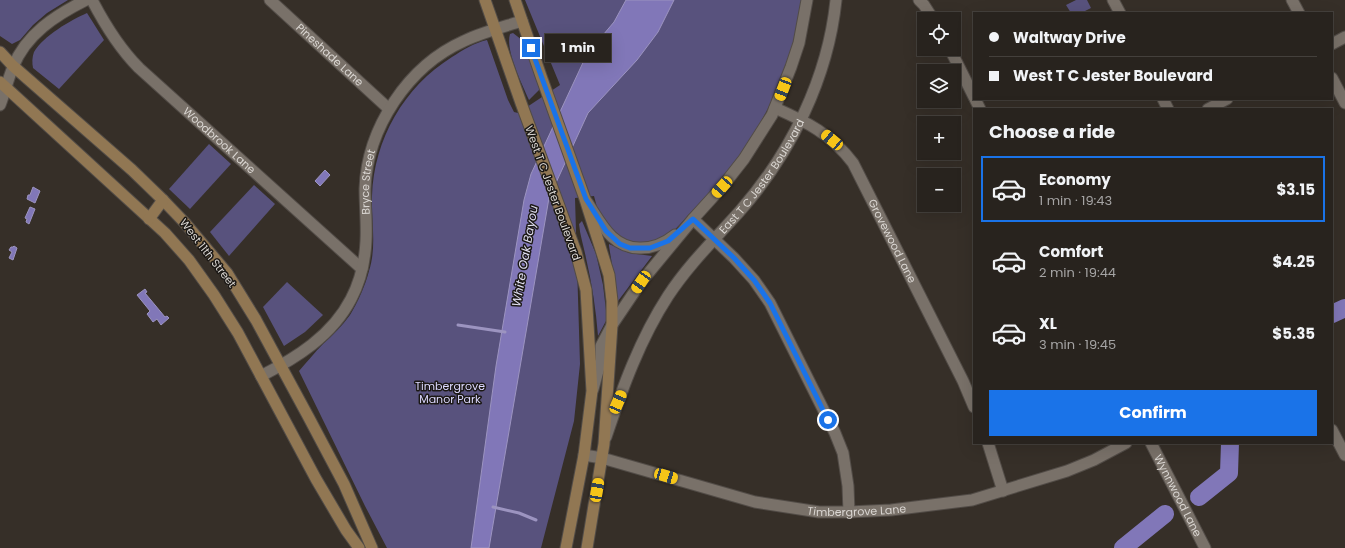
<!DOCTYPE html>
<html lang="en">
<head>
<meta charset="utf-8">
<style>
	:root { --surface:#28231e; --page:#342f2b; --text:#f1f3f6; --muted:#a5a4a4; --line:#44403c; --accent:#1a73e8 }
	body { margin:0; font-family:Poppins,sans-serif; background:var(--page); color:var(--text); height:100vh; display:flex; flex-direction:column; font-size:15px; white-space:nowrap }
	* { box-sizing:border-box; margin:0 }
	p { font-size:13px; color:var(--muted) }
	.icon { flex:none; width:22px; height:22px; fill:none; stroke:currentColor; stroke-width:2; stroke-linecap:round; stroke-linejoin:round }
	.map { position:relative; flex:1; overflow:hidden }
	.side { position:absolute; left:973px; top:108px; width:360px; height:336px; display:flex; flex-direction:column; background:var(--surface); border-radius:0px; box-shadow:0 4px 16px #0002,0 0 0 1px var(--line) }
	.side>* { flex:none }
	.hud { position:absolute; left:973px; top:12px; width:360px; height:88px; border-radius:0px; box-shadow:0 4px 16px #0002,0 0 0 1px var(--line); display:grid; align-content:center; height:88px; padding:0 16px; background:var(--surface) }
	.tools { position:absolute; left:917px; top:12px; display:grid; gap:8px }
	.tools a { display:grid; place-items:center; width:44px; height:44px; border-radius:0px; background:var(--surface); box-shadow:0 4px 16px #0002,0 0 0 1px var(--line); font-size:20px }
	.end { position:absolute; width:18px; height:18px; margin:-9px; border:5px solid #1a73e8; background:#fff; box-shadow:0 0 0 2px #fff }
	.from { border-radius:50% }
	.bubble { position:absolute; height:28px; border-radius:0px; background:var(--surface); box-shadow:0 4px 16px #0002,0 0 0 1px var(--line); font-size:13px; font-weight:700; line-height:28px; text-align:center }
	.car { position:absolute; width:12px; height:24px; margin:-12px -6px; border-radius:5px; box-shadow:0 0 3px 1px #0007; background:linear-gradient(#f5c518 24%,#345 0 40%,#f5c518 0 76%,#345 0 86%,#f5c518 0) }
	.hud b { display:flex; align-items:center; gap:14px; height:38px; font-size:15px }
	.hud b+b { border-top:1px solid var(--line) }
	.hud i { width:10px; height:10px; background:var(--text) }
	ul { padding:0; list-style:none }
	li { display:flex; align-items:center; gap:12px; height:66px; margin:0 8px 6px; padding:0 8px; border:2px solid transparent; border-radius:0px }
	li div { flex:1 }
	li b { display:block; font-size:15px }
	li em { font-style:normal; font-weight:700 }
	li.active { border-color:var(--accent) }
	li>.icon { width:36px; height:36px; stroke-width:1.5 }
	h2 { padding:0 16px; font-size:18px; line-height:48px }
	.button { display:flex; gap:8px; margin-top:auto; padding:8px 16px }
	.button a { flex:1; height:46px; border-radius:0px; background:var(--accent); color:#fff; font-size:16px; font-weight:700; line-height:46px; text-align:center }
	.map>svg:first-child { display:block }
	.green { fill:#58527d }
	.water { fill:#8177b8; stroke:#9c94c0 }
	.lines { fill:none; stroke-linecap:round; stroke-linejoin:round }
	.stream { stroke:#9c94c0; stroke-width:3 }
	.river { stroke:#8177b8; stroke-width:18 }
	.minor-casing { stroke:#524c47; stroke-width:13 }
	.tertiary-casing { stroke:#524c47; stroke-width:13 }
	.secondary-casing { stroke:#524c47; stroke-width:13 }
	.minor { stroke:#797169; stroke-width:11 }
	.tertiary { stroke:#797169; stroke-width:11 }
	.secondary { stroke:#917753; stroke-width:11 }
	.route { stroke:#1a73e8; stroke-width:5 }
	.labels { text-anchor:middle; stroke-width:3; stroke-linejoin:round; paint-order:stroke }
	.street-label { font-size:11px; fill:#dad6d2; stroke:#1b1815 }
	.park-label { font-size:11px; fill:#ddd9ff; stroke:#1b1815 }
	.water-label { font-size:12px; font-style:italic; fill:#e0def1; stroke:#1b1815 }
</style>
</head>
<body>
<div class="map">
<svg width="1345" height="548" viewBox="0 0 1345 548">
	<rect width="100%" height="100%" fill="#362f28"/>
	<g class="green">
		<path d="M0,0H68L47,13L33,25L20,40L12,44L0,36Z"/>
		<path d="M525,0H802L795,39L789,58L775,95L756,131L735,163L711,191L669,236L642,245L618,237L598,211L594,196L575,198L580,364L574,421L541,548H387L365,506L299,371C307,362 315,352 323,344C333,335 342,326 350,315C358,302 365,286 369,271C377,246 371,221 372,196C374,139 404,87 452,57C463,50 474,43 487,40L508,100L514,112L518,113L560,85Z"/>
		<path d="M1076,0H1087L1091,8L1081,13H1071L1066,5Z"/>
		<path d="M87,13L104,40L59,89L33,68C32,63 32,57 34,52C43,36 71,20 87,13Z"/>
		<path d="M513,33L522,40L525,45L540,89L529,100C522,84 505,50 510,34Z"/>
		<path d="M209,144L231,164L190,209L169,189Z"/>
		<path d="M254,185L275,204L229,256L210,232Z"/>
		<path d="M582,221L596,254L603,285L607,319L598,336C596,310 592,284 586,258C584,247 580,236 579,224Z"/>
		<path d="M609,244L629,253L652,256L618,301L609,246Z"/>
		<path d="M287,282L323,315L305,332L284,346L263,307Z"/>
	</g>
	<g class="water">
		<path d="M626,0H674L658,32L637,60L588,113L549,198L489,548H471L496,366L524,200L531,174L587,54L614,22Z"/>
		<path d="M325,170L330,175L320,186L315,181Z"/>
		<path d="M33,187L40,191L35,203L27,199L28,195H30Z"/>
		<path d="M30,207L35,209L29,224L26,222L27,219L25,218Z"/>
		<path d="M14,246L17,248L13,260L9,258L12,252L9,250L11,247H13Z"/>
		<path d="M145,289L147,292L145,293L165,317L167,316L169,318L161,325L157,319L153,322L147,314L150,311L137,295Z"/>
	</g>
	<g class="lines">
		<g class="stream">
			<path d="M458,325L505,332"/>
			<path d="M493,507L519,513L536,520"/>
		</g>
		<g class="river">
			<path d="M1332,314L1345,308"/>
			<path d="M1199,497L1229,473L1230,443"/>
			<path d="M1123,548L1165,514"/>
		</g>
		<g class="minor-casing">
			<g id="minor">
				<path id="s1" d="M92,0C105,25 119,48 139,68L362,269"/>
				<path id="s2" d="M270,0L389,109"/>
				<path d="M919,0L924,5L933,19"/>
				<path d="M1113,0L1120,13"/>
				<path d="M1292,0L1299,13"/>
				<path d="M1332,44L1345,37"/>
				<path d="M950,49L974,97"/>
				<path d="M1332,78L1345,103"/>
				<path d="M975,99L980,109"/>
				<path d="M1163,99L1168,109"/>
				<path d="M0,105C5,92 8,79 13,67C26,34 56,15 86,0"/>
				<path id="s3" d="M775,108C807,122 831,134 853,163L963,381L974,407"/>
				<path d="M1208,109L1227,99"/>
				<path d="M693,219L734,258L754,280L770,303L835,433L843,453L848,486L849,512"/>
				<path id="s4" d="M261,376C296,358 332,336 351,299C360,282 365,260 366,241C367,224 365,206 365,189C367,128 408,66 464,41C483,32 503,27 522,21"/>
				<path d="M1332,430L1345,455"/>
				<path d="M988,443L1003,491"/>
				<path id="s5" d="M1151,443L1205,548"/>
				<path id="s6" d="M584,455L602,458L755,502L819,512H849L891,510L972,500L1067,471L1094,460L1126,443"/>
			</g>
		</g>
		<g class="tertiary-casing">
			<g id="tertiary">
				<path d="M587,202C601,223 612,249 641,248C654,248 665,243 675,235"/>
				<path d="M593,389L601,360V346L612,325L641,282L693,219L722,187L744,159L772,115L791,67L799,43L807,0"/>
				<path id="s7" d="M606,437C622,389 640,339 668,296C689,264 715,239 740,211C791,153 828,78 836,0"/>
			</g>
		</g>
		<g class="secondary-casing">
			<g id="secondary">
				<path d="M485,0L521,103L576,252L586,290L592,391L584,455L566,548"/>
				<path d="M515,0L541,76L585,199L609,275L612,301V325L604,444L587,548"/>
				<path d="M0,52L13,66L132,170L163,200L185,223L227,273L256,320L309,418L344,484L372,548"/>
				<path d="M0,82L165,233L189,260L214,295L238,333L316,479L346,530L359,548"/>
				<path d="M149,219L163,200"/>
			</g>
		</g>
		<use href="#minor" class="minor"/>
		<use href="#tertiary" class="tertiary"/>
		<use href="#secondary" class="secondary"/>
	</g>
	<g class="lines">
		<path class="route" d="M531,48L586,199L606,231L620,244L630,248H650L668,241L693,219L734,258L754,280L770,303L828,420"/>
	</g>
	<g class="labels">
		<g class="street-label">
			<text dy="4" stroke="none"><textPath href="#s2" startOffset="81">Pineshade Lane</textPath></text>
			<text dy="4" stroke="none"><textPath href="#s1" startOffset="191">Woodbrook Lane</textPath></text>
			<text dy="4" stroke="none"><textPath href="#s7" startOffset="307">East T C Jester Boulevard</textPath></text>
			<text dy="4" stroke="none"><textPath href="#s4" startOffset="240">Bryce Street</textPath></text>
			<text transform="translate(553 193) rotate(70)" y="4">West T C Jester Boulevard</text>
			<text dy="4" stroke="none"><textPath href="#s3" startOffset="184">Grovewood Lane</textPath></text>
			<text transform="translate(208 253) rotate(52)" y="4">West 11th Street</text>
			<text dy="4" stroke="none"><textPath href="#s5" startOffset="59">Wynnwood Lane</textPath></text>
			<text dy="4" stroke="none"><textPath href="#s6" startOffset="280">Timbergrove Lane</textPath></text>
		</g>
		<g class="park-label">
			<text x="450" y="390">Timbergrove<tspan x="450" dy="13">Manor Park</tspan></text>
		</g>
		<g class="water-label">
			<text transform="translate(525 256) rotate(-80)" y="4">White Oak Bayou</text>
		</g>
	</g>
</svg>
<div class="tools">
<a><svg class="icon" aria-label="locate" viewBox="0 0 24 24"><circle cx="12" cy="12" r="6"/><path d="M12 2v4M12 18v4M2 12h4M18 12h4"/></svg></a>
<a><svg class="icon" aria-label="layers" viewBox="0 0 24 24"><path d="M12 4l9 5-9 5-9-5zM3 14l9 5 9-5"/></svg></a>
<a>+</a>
<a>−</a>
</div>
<i class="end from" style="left:828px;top:420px"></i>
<i class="end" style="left:531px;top:48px"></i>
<div class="bubble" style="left:545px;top:34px;width:66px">1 min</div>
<i class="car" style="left:783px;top:89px;rotate:201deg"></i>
<i class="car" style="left:832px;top:140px;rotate:310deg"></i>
<i class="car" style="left:722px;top:187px;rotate:222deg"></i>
<i class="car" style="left:641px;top:282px;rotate:214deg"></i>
<i class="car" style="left:618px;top:402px;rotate:23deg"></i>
<i class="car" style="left:666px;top:476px;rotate:106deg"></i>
<i class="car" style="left:597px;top:490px;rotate:10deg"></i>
<div class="hud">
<b><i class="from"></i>Waltway Drive</b>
<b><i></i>West T C Jester Boulevard</b>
</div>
<section class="side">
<h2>Choose a ride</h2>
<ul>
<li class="active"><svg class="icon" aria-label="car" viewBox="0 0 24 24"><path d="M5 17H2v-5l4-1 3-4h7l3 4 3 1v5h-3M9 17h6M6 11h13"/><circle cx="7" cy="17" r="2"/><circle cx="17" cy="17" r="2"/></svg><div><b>Economy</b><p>1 min · 19:43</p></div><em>$3.15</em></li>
<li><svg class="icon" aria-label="car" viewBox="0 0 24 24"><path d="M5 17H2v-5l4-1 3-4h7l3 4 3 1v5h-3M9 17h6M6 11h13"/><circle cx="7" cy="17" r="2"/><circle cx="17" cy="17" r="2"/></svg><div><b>Comfort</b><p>2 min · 19:44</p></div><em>$4.25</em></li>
<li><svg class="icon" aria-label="car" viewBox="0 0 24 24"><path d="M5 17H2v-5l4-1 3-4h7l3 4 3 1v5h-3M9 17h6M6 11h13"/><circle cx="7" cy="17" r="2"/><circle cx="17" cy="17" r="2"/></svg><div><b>XL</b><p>3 min · 19:45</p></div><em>$5.35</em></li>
</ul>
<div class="button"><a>Confirm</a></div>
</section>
</div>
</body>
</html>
